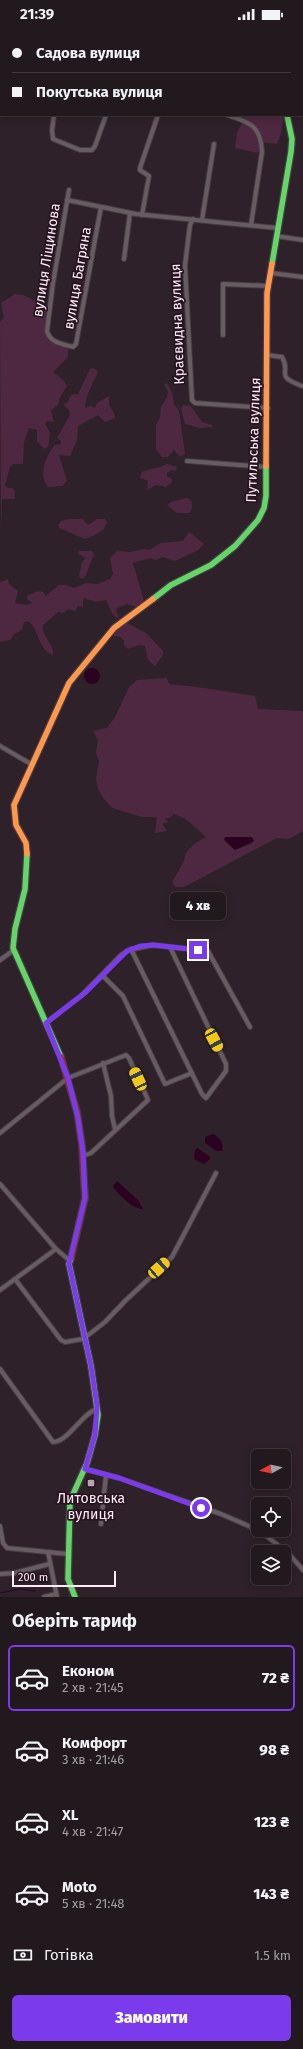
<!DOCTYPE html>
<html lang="uk">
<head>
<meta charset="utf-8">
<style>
	:root { --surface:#22191f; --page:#2e262c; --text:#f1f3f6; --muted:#a2a0a4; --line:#3f383d; --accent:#7c3aed }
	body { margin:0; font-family:"Fira Sans",sans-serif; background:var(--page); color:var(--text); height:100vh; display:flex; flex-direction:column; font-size:15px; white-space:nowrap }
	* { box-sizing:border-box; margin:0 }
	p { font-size:13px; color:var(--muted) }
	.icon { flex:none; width:22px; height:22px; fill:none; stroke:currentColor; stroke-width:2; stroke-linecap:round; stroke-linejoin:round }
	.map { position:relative; height:1569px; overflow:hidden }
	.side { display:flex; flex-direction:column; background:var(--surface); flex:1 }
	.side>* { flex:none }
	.guide { position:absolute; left:0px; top:0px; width:303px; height:88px; box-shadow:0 2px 10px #0003,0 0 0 1px var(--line); display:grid; align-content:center; height:88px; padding:0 12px; background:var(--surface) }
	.needle { width:26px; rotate:262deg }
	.controls { position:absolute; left:251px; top:1421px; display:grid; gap:8px }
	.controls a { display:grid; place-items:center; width:40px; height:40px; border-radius:6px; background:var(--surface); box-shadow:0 2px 10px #0003,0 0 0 1px var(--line); font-size:20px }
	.scale { position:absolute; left:12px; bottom:10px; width:104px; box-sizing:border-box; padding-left:4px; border:2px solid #fcecf5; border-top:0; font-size:11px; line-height:14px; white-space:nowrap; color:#fcecf5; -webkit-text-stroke:3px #281321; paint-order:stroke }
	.end { position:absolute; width:18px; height:18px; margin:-9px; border:5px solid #7c3aed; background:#fff; box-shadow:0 0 0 2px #fff }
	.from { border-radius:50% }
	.bubble { position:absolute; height:28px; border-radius:6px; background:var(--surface); box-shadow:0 2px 10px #0003,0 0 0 1px var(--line); font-size:13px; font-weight:800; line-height:28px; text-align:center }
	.car { position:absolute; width:12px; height:24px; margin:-12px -6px; border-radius:5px; box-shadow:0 0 3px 1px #0007; background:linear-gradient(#f5c518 24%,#345 0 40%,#f5c518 0 76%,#345 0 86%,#f5c518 0) }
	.guide b { display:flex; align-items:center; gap:14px; height:38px; font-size:15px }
	.guide b+b { border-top:1px solid var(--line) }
	.guide i { width:10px; height:10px; background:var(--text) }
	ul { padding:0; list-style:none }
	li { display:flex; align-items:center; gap:12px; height:66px; margin:0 8px 6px; padding:0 4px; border:2px solid transparent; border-radius:6px }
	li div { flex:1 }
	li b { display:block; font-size:15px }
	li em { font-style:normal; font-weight:800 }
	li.current { border-color:var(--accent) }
	li>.icon { width:36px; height:36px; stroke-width:1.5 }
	h2 { padding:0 12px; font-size:18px; line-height:48px }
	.pay { display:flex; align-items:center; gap:10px; height:44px; padding:0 12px; font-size:15px }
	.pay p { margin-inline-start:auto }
	.button { display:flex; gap:8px; margin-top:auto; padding:8px 12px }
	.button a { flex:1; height:46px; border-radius:6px; background:var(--accent); color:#fff; font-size:16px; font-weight:800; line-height:46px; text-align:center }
	.status { display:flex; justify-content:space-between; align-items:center; height:28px; padding:0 20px; background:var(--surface); direction:ltr }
	.status svg { height:11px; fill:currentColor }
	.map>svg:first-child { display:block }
	.green { fill:#4e2840; fill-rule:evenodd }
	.water { fill:#2b0320 }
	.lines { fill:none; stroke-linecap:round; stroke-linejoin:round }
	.stream { stroke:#2b0320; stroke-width:1 }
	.street-casing { stroke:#473c43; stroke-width:6 }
	.fast-casing { stroke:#473c43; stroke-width:8 }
	.slow-casing { stroke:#473c43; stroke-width:8 }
	.jam-casing { stroke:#473c43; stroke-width:8 }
	.street { stroke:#665c62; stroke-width:4 }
	.fast { stroke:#63d668; stroke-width:5.5 }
	.slow { stroke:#ff974d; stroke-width:5.5 }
	.jam { stroke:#b3261e; stroke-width:5.5 }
	.route { stroke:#7c3aed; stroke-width:5 }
	.poi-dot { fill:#b4a5ae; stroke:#281321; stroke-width:1.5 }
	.labels { text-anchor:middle; stroke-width:3.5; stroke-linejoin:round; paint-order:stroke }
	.street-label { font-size:14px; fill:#fcecf5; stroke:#281321 }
	.poi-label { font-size:14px; fill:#fcecf5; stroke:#281321 }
</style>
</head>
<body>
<div class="status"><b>21:39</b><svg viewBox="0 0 49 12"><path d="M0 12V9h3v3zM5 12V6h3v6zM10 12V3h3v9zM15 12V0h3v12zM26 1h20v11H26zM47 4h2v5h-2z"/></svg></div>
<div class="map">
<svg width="303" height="1569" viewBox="0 0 303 1569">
	<rect width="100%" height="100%" fill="#2e2129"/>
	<g class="green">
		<path d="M246,87H284L281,105L277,116L263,114L258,125L235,120L237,105Z"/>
		<path d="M15,266L23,267L45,278C53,305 34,305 68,321V329L53,344L63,352L67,358L60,369L58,377L51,382L54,394L47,393L45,396L50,405L48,419L44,421L37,413V402L29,400L24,414L23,436H13L10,439L5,457L6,459L14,461L15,471H2L1,504L0,294L4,290L1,275Z"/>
		<path d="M93,340L98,343C94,355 85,367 85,380L91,378L95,380L97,375L109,368V377L114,385L115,390L105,394L98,387L78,398L77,412L70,428L59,427L67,453L62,458L49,459C37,450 46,426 55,417L61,416V413L57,410L70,387L69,382L63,376L68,374L71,367L78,366L90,341Z"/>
		<path d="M167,355L173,367L174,377L179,382L185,426L180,429L174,422L168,429H162L156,421V397L160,390L161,379L167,369L168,363L164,357Z"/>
		<path d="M183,377L191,378L202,394L212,397L213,399L200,400L185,396L181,380Z"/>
		<path d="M167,436L177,439L176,443L171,442L167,445V448L172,451V454L166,459L156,457L147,462L148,453L140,450L142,444C150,440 159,441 167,436Z"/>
		<path d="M186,470L190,471C193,475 193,482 189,485H177L167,477L171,474Z"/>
		<path d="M69,491H83L88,497L97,491H105L107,495L103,502L93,508L85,511L59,500L58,497L61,493Z"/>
		<path d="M189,504L204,516L198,522L175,533L163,529L156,532L150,530L133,535L144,573L137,579L127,576L117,580L116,583L120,592L113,587L106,572L96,574L83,570V579L78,578L75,583L68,581L63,585L58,584L43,597C41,608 55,617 53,627C37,621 40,602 28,593L24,594L22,602L14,606L10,612L0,614V554L8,551L9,556L18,563L15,575L27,577L32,575L27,571V568L38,563L43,564L46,568L59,557H67L74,560L86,555L97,556L110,551L113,546L110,530L117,523L130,524L144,521L149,522L161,515L183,513Z"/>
		<path d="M79,523H92L94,526L85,549L81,551L79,548L82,534L86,530L78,526Z"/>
		<path d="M125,594L146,605L163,623V627L155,638L148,632L145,618L139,617L128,621L124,617V613L120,608H114V603Z"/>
		<path d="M167,650L169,656L205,660L255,668L258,681L303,683V803L289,811L277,810L184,859H175L172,854L183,835L186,825L194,816L206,809L186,791L174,786L170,790H165L168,794L162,796L167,803L155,805L157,789H142L115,781L111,779L104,771L98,761L96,751L99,733L96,724L98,712L93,703L107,700L115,689L129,659L137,652ZM230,809H251L254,813L251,816L235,822L224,811Z"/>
	</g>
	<g class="water">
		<circle cx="92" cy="648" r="8"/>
		<path d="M225,809H252L254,813L235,822L224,812Z"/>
		<path d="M213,1106C219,1108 225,1117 222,1123H216L205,1115V1109Z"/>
		<path d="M198,1120L210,1129V1131L204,1136L194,1131L195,1122Z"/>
		<path d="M117,1153L138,1172L143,1181C134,1182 117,1166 113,1158Z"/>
	</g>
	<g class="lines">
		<path class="stream" d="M0,1565L20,1561L35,1563"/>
		<g class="street-casing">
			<g id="street">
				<path d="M4,0L7,1"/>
				<path d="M267,1V0"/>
				<path d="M302,42L303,39"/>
				<path d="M302,63H303"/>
				<path d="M54,87L52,103L53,111L80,122H92L95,118L106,87"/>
				<path d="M227,87C250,94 261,98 262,124L251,197"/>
				<path d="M69,162L53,255L47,303C50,315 63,316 73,319L76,316L101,179"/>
				<path d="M67,172L136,186L277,200"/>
				<path d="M142,187L149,148L140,142V140L158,87"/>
				<path d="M193,191L190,197L185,237L192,372L195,375L268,380"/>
				<path d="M202,192L214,116"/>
				<path d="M276,208L303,212"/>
				<path d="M124,231L130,185"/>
				<path d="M271,245L303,249"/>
				<path d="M223,307V256L269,258"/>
				<path d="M267,327L282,329C292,346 273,347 302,358"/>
				<path d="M187,433L266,439"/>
				<path d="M0,718L31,736"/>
				<path d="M131,921L202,1066L206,1070L226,1043V1036L170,919"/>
				<path d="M0,932L14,922"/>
				<path d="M102,947L123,968L165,1056L192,1045"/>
				<path d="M46,995L82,967L121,927L129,922L153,917L208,923L250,999"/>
				<path d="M103,1035L111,1068L112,1088L115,1101"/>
				<path d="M0,1105L68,1050L126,1027L129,1030L148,1072L91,1125L83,1128"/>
				<path d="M0,1156L56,1221L69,1232"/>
				<path d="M15,1251L61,1312L65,1314L83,1311L105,1294L125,1273L172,1229L216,1145"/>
				<path d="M0,1262L56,1221"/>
				<path d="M0,1341L53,1414C68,1414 82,1385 97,1381"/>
				<path d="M85,1441L119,1450L221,1486L258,1502"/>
				<path d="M101,1496L106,1447"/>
				<path d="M0,1498L3,1515L7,1520L68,1526"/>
				<path d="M259,1502L289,1526L303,1542"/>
				<path d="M48,1524L57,1569"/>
				<path d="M0,1546L15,1545L49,1536"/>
				<path d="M44,1569L56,1566"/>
			</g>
		</g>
		<g class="fast-casing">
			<g id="fast">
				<path d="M272,236L291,124L292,111L287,87"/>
				<path d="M153,571L171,557L211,537L235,518L258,492L264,480L266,468V438"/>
				<path d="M27,826L25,861L15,901L13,920L61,1029"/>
				<path d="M71,1230L69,1236L91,1338L98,1387L95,1407L87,1435L70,1473L68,1551L75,1569"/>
			</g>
		</g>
		<g class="slow-casing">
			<g id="slow">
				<path d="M266,438L267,265L272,236"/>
				<path d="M27,826L26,815L16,797L14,777L69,655L114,600L153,571"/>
			</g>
		</g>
		<g class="jam-casing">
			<path id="jam" d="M61,1029L77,1084L82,1117L85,1170L71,1230"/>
		</g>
		<use href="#street" class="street"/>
		<use href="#fast" class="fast"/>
		<use href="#slow" class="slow"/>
		<use href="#jam" class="jam"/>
	</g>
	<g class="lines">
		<path class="route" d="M198,922L153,917L140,918L127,923L86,964L46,995L68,1050L78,1090L83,1124L85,1170L69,1236L91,1338L97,1378L95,1407L85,1441L119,1450L201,1480"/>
	</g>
	<rect class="poi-dot" x="87" y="1451" width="8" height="8" rx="2"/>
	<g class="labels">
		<g class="street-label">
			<text transform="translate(46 232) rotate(-81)" y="5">вулиця Ліщинова</text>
			<text transform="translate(77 250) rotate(-80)" y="5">вулиця Багряна</text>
			<text transform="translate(177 296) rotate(-92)" y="5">Краєвидна вулиця</text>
			<text transform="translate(253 412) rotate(-88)" y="5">Путильська вулиця</text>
		</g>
		<g class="poi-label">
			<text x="91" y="1475">Литовська<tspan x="91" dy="16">вулиця</tspan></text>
		</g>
	</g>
</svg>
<div class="controls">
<a><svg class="needle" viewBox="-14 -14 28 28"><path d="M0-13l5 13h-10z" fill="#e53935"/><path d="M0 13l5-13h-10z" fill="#a2a0a4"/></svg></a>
<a><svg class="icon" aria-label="locate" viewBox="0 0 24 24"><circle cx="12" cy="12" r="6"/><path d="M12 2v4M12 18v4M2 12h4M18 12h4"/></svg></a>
<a><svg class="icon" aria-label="layers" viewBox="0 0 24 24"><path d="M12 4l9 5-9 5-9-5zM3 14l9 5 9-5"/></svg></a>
</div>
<div class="scale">200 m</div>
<i class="end from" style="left:201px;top:1480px"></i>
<i class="end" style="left:198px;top:922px"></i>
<div class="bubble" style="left:170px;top:864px;width:56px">4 хв</div>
<i class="car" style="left:214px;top:1012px;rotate:152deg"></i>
<i class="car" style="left:138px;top:1051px;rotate:335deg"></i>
<i class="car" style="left:159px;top:1240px;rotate:48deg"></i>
<div class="guide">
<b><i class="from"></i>Садова вулиця</b>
<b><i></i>Покутська вулиця</b>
</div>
</div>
<section class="side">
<h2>Оберіть тариф</h2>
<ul>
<li class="current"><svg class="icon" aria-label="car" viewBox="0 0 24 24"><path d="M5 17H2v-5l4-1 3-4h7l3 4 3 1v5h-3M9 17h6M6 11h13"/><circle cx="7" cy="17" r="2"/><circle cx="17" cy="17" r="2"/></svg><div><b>Економ</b><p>2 хв · 21:45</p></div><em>72 ₴</em></li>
<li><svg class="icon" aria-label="car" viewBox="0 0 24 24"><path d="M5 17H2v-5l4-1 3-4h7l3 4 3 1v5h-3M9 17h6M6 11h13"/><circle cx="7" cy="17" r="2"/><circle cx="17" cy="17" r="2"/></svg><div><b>Комфорт</b><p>3 хв · 21:46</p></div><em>98 ₴</em></li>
<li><svg class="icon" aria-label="car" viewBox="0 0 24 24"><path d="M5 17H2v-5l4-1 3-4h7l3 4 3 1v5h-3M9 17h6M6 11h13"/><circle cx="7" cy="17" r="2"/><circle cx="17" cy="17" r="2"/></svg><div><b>XL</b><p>4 хв · 21:47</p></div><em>123 ₴</em></li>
<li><svg class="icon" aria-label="car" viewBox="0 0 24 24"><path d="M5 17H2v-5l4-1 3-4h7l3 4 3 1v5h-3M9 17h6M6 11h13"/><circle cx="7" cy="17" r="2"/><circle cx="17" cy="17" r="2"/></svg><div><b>Moto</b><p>5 хв · 21:48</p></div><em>143 ₴</em></li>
</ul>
<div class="pay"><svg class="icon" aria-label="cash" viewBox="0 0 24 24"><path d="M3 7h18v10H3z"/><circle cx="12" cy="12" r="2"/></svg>Готівка<p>1.5 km</p></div>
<div class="button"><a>Замовити</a></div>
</section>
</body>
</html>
